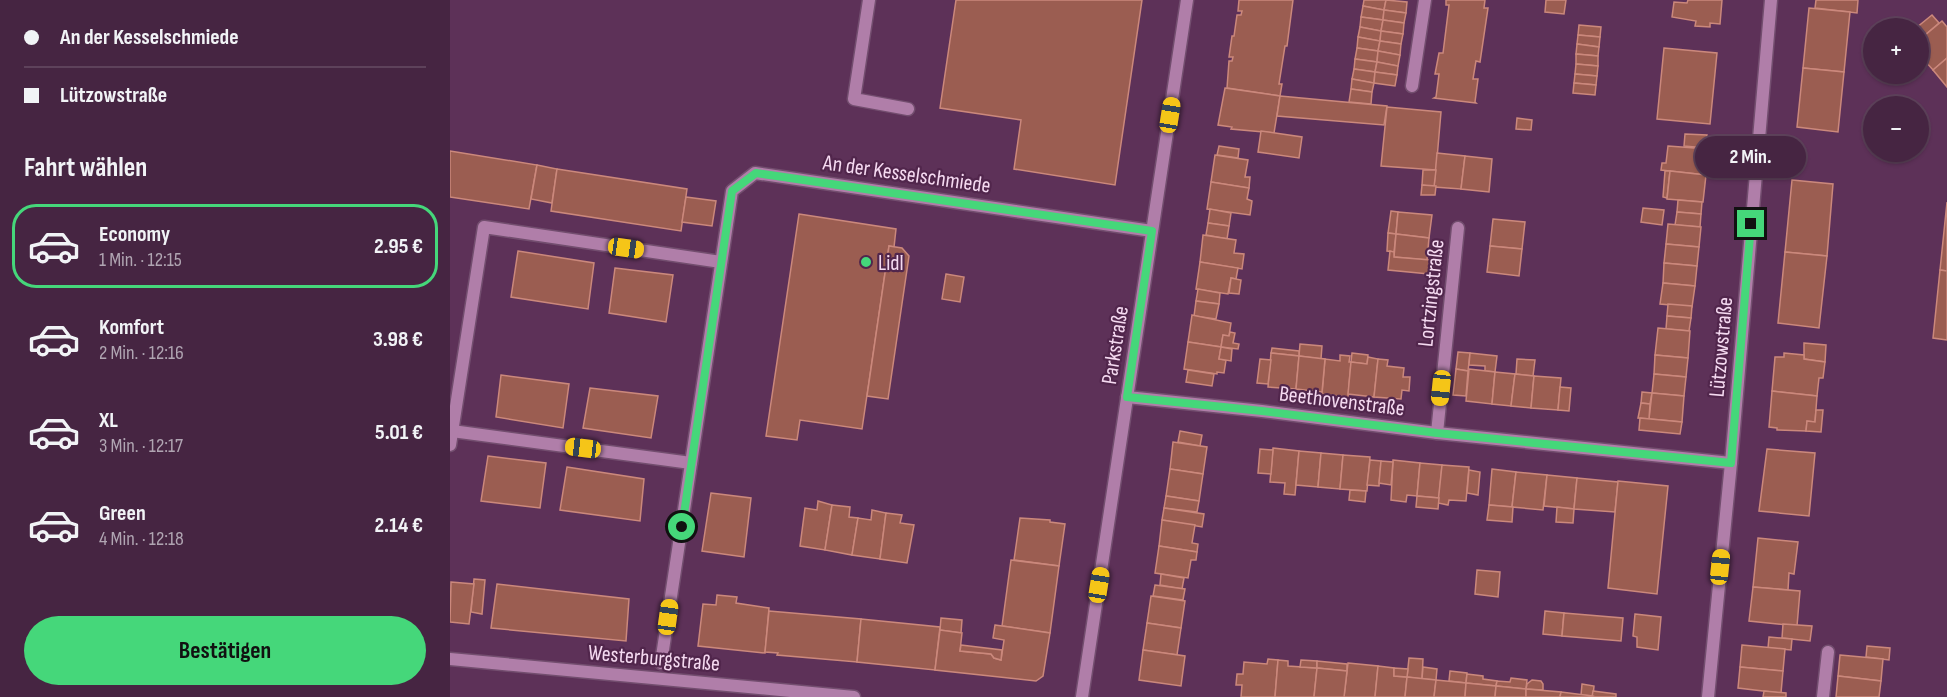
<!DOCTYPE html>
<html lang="de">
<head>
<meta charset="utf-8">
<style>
	:root { --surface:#462542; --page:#50314d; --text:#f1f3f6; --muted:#b0a5b2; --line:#5e425b; --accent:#45d77a }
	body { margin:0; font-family:"Sofia Sans Condensed",sans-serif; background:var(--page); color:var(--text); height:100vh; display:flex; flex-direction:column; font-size:22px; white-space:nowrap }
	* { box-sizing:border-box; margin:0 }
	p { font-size:20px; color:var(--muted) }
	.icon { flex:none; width:33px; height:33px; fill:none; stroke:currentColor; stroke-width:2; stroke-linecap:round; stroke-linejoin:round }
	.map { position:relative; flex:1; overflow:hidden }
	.side { display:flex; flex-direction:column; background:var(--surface); width:450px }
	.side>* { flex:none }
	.guide { display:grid; align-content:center; height:132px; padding:0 24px; background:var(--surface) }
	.fabs { position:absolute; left:1413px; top:18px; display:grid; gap:12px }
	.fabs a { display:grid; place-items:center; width:66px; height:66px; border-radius:50%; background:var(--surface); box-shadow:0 2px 4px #0004,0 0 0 2px var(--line); font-size:30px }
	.end { position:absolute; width:27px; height:27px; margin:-14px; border:8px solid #45d77a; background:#111; box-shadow:0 0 0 3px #111 }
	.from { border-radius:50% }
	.bubble { position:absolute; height:42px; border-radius:21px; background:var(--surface); box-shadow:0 2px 4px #0004,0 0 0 2px var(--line); font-size:20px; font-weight:700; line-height:42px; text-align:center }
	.car { position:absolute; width:18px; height:36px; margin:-18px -9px; border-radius:8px; box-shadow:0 0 4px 2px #0007; background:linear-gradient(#f5c518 24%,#345 0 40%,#f5c518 0 76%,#345 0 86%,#f5c518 0) }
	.guide b { display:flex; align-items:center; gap:21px; height:57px; font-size:22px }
	.guide b+b { border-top:2px solid var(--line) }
	.guide i { width:15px; height:15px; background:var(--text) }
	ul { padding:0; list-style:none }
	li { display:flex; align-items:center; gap:18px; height:84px; margin:0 12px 9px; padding:0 12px; border:3px solid transparent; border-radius:24px }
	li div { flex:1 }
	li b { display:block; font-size:22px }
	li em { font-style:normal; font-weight:700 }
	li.current { border-color:var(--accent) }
	li>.icon { width:54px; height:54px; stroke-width:1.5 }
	h2 { padding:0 24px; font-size:27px; line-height:72px }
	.action { display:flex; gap:12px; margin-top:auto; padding:12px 24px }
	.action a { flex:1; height:69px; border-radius:36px; background:var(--accent); color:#111; font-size:24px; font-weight:700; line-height:69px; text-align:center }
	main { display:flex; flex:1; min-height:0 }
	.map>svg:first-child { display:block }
	.building { fill:#9b5d51; stroke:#cb887c; stroke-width:1.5 }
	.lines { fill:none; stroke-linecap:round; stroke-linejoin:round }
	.lane-casing { stroke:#734e6f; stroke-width:15 }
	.street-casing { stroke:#734e6f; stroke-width:15 }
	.lane { stroke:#b07ea9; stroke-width:12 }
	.street { stroke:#b07ea9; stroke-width:12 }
	.route { stroke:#45d77a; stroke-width:8 }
	.poi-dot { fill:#45d77a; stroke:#51264c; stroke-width:2 }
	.labels { text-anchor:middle; stroke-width:4.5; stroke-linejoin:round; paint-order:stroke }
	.street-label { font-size:22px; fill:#f5daf1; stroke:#51264c }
	.poi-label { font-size:22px; fill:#f5daf1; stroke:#51264c; text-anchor:start }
</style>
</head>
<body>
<main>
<section class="side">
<div class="guide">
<b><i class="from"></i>An der Kesselschmiede</b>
<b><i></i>Lützowstraße</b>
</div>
<h2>Fahrt wählen</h2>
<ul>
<li class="current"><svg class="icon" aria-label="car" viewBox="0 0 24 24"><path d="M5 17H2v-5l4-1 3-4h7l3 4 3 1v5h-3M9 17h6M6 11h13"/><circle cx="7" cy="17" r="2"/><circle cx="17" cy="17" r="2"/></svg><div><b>Economy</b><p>1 Min. · 12:15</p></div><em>2.95 €</em></li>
<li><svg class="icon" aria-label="car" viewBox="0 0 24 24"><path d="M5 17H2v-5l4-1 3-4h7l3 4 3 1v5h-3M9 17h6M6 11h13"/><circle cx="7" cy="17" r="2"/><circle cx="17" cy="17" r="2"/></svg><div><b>Komfort</b><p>2 Min. · 12:16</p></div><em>3.98 €</em></li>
<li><svg class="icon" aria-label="car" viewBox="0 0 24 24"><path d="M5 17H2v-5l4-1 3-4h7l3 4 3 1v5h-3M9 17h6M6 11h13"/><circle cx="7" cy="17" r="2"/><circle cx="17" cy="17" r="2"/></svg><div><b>XL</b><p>3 Min. · 12:17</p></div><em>5.01 €</em></li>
<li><svg class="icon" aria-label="car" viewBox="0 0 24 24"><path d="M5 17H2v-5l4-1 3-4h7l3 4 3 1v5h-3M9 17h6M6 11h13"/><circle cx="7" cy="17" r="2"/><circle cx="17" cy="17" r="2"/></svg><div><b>Green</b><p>4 Min. · 12:18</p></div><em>2.14 €</em></li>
</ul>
<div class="action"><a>Bestätigen</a></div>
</section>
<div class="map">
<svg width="1497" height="697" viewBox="0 0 1497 697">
	<rect width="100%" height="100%" fill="#5d3158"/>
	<g class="building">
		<path d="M506,0H692L665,185L564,169L571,120L490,108Z"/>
		<path d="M789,0H843L837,46H835L829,84H832L830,96L777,88L779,61H782L783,57H779L782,36H784L787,15H791L792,11H788Z"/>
		<path d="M914,0H936L934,10L913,6Z"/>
		<path d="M936,0L957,2L956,13L934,10Z"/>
		<path d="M996,0H1035L1034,8H1038L1030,62L1026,61L1023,79H1028L1025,102L1026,103L984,98L986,97L989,74H985L989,53H993L999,5H996Z"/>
		<path d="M1096,0H1116L1114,14L1095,12Z"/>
		<path d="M1238,0H1272L1270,24L1260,23V27L1245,26L1246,21L1222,17L1224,2L1237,3Z"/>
		<path d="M1366,0H1408L1407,13L1365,8Z"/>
		<path d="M913,6L934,10L933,20L911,17Z"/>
		<path d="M1359,8L1400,12L1394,72L1353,68Z"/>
		<path d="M934,10L956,13L954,23L933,20Z"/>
		<path d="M1482,15L1489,23L1468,41V28H1466Z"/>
		<path d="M911,17L933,20L931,31L910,27Z"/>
		<path d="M933,20L954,23L953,34L931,31Z"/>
		<path d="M1492,21L1497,27V58L1483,70L1468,53V41Z"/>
		<path d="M1129,25L1151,27L1150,37L1128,35Z"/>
		<path d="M910,27L931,31L930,41L908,37Z"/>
		<path d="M931,31L953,34L951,44L930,41Z"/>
		<path d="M1128,35L1150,37L1149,47L1127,44Z"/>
		<path d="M908,37L930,41L928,51L907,48Z"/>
		<path d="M930,41L951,44L950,55L928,51Z"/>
		<path d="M1127,44L1149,47L1148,56L1126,54Z"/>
		<path d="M907,48L928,51L927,62L905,59Z"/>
		<path d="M1214,48L1267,53L1260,124L1207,119Z"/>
		<path d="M928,51L950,55L948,66L927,62Z"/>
		<path d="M1126,54L1148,56V66L1126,64Z"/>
		<path d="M1497,58V87L1483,70Z"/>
		<path d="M905,59L927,62L925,72L904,69Z"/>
		<path d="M927,62L948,66L947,75L925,72Z"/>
		<path d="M1126,64L1148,66L1147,76L1125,74Z"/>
		<path d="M1353,68L1394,72L1388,132L1347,127Z"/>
		<path d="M904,69L925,72L924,83L902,79Z"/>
		<path d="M925,72L947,75L945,86L924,83Z"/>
		<path d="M1125,74L1147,76L1146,85L1124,83Z"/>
		<path d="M902,79L924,83L922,92L901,89Z"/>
		<path d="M1124,83L1146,85L1145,95L1123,93Z"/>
		<path d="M775,88L830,96L824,133L781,129L782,127L768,125Z"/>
		<path d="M901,89L922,92L921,104L899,102Z"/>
		<path d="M830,96L937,106L934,125L827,116Z"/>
		<path d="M937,107L991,112L986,170L931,166Z"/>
		<path d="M1067,118L1082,120L1081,130L1066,129Z"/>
		<path d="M811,131L852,137L849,158L808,152Z"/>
		<path d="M1235,134L1257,135L1256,148L1234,146Z"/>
		<path d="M769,146L789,149L788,158L767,155Z"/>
		<path d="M1218,146L1258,149L1256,175L1211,170L1212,163H1216Z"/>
		<path d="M0,151L87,165L79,209L0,197Z"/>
		<path d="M987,153L1015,156L1011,189L984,187Z"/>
		<path d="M765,155L798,160L795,177H800L799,188L761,182Z"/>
		<path d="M1015,156L1042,159L1039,192L1011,189Z"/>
		<path d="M87,165L107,169L102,203L81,199Z"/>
		<path d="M107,169L237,189L231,231L101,211Z"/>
		<path d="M973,170H986L984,187L972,185Z"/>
		<path d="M1215,171H1220L1217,198L1213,197Z"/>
		<path d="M1220,171L1256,175L1253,202L1217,199Z"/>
		<path d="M1342,180L1383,184L1377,256L1335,252Z"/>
		<path d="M761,182L799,188L797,199L802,201L800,215L757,209Z"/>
		<path d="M972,185L986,186L985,195H971Z"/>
		<path d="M236,197L266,201L262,226L232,222Z"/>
		<path d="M1228,200L1252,202L1251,214L1227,212Z"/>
		<path d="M1497,202V271L1490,270Z"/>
		<path d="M1193,208L1214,210L1212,225L1191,222Z"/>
		<path d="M760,209L781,213L779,226L758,223Z"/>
		<path d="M941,211L948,212L946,234L938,233Z"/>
		<path d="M948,212L982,215L979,238L946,234Z"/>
		<path d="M1227,212L1251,214L1250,227L1225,225Z"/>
		<path d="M349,214L446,229L444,247L439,246L412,429L350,420L347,440L316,436Z"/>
		<path d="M1043,219L1075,222L1072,249L1040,246Z"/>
		<path d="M758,223L779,226L777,239L756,235Z"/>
		<path d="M1218,224L1251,227L1249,247L1216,244Z"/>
		<path d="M938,233L946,234L944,252L937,251Z"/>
		<path d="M946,234L979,238L977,260L944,257Z"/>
		<path d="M753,235L786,240L784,253L794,254L792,269L750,262Z"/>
		<path d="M1216,244L1249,247L1247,266L1214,263Z"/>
		<path d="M439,246L452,248L459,256L438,399L417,396Z"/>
		<path d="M1040,246L1072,249L1069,276L1037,272Z"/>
		<path d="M68,251L144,263L138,309L61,297Z"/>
		<path d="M940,251L944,252V257L981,260L982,263V271L979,274L938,270Z"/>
		<path d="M1335,252L1377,256L1369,328L1328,323Z"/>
		<path d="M750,262L788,268L786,279L781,278L778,294L746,289Z"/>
		<path d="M1214,263L1247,266L1245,286L1213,283Z"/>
		<path d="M165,268L223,275L216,322L159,313Z"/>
		<path d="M1490,270L1497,271V340L1483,338Z"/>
		<path d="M496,274L514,277L510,302L492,299Z"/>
		<path d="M781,278L791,280L789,294L779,293Z"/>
		<path d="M1213,283L1245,286L1242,307L1210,304Z"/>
		<path d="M748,289L770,293L769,304L746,301Z"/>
		<path d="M746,301L769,304L766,319L744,316Z"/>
		<path d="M1218,304L1242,306L1241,318L1217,316Z"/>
		<path d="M742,315L781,323L779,336L773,335L771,347L738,342Z"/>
		<path d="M1217,316L1241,318L1239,331L1216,329Z"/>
		<path d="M1208,328L1240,331L1238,358L1205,355Z"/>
		<path d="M780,332L785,333L783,343L789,344L788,349L771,347L773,335L779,336Z"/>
		<path d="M738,342L771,347L769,359L776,360L774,373L767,372V374L734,369Z"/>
		<path d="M1354,343L1376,345L1375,362L1354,359Z"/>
		<path d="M850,344L872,346L871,359L849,356Z"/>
		<path d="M771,347L782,349L781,361L769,359Z"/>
		<path d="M822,348L849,351V356L821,353Z"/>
		<path d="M1008,352L1020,353L1018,371L1006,369Z"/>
		<path d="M821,353L849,356L846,389L818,387Z"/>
		<path d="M902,353L918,355L917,364L901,362Z"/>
		<path d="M1020,353L1047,356L1045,372L1035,371V366L1019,365Z"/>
		<path d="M1334,353L1354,355V359L1375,362L1373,378H1369L1367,396L1322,391L1325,357H1334Z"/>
		<path d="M890,355L900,356L899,362H901L898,397L872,394L875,359L890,361Z"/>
		<path d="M1205,355L1238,358L1236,377L1204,374Z"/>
		<path d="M849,356L875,359L872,392L846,389Z"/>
		<path d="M918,357L928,359L924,397L898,394L901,362L917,364Z"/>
		<path d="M810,359L821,360L818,384L807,383Z"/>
		<path d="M928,359L938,360L937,366L954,368L953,377H960L959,391L952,390L951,399L924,397Z"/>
		<path d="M1067,359L1085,360L1083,376L1066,374Z"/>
		<path d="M1006,369L1018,371L1016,396L1003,395Z"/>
		<path d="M1019,369L1045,372L1042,404L1016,401Z"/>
		<path d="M738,370L764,374L762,386L736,382Z"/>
		<path d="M1045,372L1065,374L1061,406L1042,404Z"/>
		<path d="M1065,374L1084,376L1081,408L1061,406Z"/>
		<path d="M1204,374L1236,377L1234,396L1202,393Z"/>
		<path d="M51,375L119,384L113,428L46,417Z"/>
		<path d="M1084,376L1111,378L1108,410L1081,408Z"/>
		<path d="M1110,387L1121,388L1119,411L1108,410Z"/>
		<path d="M140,388L208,396L201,438L133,428Z"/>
		<path d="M1322,391L1367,396L1365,422L1357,421L1356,431L1327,430V428L1319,427Z"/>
		<path d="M1192,392L1202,393L1200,404L1191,403Z"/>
		<path d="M1202,393L1234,396L1232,422L1199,419Z"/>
		<path d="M1191,403L1200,404L1199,419L1188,418Z"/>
		<path d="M1366,410H1373L1371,432L1356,431L1357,421L1365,422Z"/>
		<path d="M1190,418L1232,422L1230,434L1189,430Z"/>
		<path d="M730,431L752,435L750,446L728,442Z"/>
		<path d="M723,442L757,447L753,474L720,469Z"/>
		<path d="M823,448L849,451L845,495L834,494L835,483L820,482Z"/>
		<path d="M810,449L823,450L821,474L808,473Z"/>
		<path d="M1317,449L1365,453L1359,516L1309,511Z"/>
		<path d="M849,451L871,453L868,487L846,485Z"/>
		<path d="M871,453L893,455L890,489L868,487Z"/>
		<path d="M893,455L920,457L917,491L890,489Z"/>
		<path d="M38,456L96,463L90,508L31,501Z"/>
		<path d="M920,460L931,461L929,486L917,485Z"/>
		<path d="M943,460L970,463L967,496L957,495L956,502L941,500Z"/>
		<path d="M931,461L943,462L941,485L929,483Z"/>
		<path d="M970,463L992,465L989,498L967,496Z"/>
		<path d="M992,465L1019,467L1016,501L999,500L998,505L988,503Z"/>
		<path d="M117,467L194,479L190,521L110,510Z"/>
		<path d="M720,469L753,474L749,501L716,496Z"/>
		<path d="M1042,469L1066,472L1062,507L1039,505Z"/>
		<path d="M1019,470L1030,472L1028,495L1017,493Z"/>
		<path d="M1066,472L1097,475L1093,510L1062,507Z"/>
		<path d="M1097,475L1127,478L1124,509L1094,506Z"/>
		<path d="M1127,478L1168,482L1165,512L1124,509Z"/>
		<path d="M1168,481L1218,486L1207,594L1158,588Z"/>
		<path d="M900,490L916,491L915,502L899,500Z"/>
		<path d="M261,493L301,498L294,557L252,551Z"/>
		<path d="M716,496L749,501L747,512L714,508Z"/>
		<path d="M967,496L989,498L988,509L966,507Z"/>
		<path d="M368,501L382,505L375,550L350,546L355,508L367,510Z"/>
		<path d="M382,505L400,507L399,517L408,518L402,555L375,550Z"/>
		<path d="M1039,505L1063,507L1062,522L1037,520Z"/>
		<path d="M1107,507L1124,509L1123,523L1106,522Z"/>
		<path d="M714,508L754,514L752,527L712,520Z"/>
		<path d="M422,510L436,513L430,559L402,555L408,518L421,520Z"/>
		<path d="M436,513L452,515L450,523L464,525L457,563L430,559Z"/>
		<path d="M570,518L600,520V522L615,524L609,566L564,560Z"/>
		<path d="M712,520L745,525L742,543L748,544L747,552L709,546Z"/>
		<path d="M1308,538L1348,542L1344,574L1339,573L1338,590L1303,587Z"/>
		<path d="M709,546L747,552L746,560H741L738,578L705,573Z"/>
		<path d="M561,560L609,566L600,633L552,626Z"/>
		<path d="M1027,570L1050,572L1048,597L1025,594Z"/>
		<path d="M711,574L734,578L732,589L710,585Z"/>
		<path d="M24,579L35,580L32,614L21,612Z"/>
		<path d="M1,582L24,584L19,624L0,622Z"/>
		<path d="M47,584L179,599L176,641L41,628Z"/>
		<path d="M705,585L735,589L733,600L703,596Z"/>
		<path d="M1303,587L1350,591L1347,626L1299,621Z"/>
		<path d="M267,595L287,597L286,603L319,608L315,653L248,646L253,604L266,605Z"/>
		<path d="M701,596L735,601L731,628L697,623Z"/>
		<path d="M319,611L411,619L407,662L327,655L328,653L315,652Z"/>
		<path d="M1095,611L1114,613L1112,636L1093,634Z"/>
		<path d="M1114,613L1173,618L1171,641L1112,636Z"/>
		<path d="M1185,614L1211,617L1208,650L1187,647V637L1183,636Z"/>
		<path d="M491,618L512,620L511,633L490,630Z"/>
		<path d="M411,619L490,627L485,670L407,662Z"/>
		<path d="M697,623L731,628L727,655L693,650Z"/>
		<path d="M1333,624L1362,626L1360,641L1332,638Z"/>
		<path d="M545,625L600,633L593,676L586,681L485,670L490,630L512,633L510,651L541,654L544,658L551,660L554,640L543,638Z"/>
		<path d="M1319,637L1342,639L1341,650L1318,648Z"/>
		<path d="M511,645L552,650L551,660L544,658L541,654L510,651Z"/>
		<path d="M1292,645L1335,649L1333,671L1290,667Z"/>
		<path d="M1417,646L1440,648L1439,660L1416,657Z"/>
		<path d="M693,650L735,656L731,686L689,680Z"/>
		<path d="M1390,655L1433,659L1431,681L1388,676Z"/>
		<path d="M959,658L973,659L972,679L957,677Z"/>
		<path d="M818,659L828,660L825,697H791L792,685H786L787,674H793L794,662L817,664Z"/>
		<path d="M828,660L838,661V666L867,668L864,697H825Z"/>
		<path d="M851,660L867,661V668L850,667Z"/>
		<path d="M867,661L897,664V671L867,668Z"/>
		<path d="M898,663L928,666L925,697H894Z"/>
		<path d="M928,666L944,668V676L957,677L955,697H925Z"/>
		<path d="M973,667L987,669L986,680L972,679Z"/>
		<path d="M1290,667L1333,671L1331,693L1288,688Z"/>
		<path d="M867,668L897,671L894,697H864Z"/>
		<path d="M944,668L958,669L957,677L944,676Z"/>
		<path d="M1000,671L1017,673L1016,683L999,681Z"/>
		<path d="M1017,674L1033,676V679L1047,681L1046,686L1016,683Z"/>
		<path d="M1388,676L1431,681L1429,697H1386Z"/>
		<path d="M957,677L986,680L984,697H955Z"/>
		<path d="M1061,678L1077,680L1076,689L1046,686L1047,681L1060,682Z"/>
		<path d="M986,680L1016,683L1015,697H984Z"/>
		<path d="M1082,680L1091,681L1093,684V690L1076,689L1077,684Z"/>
		<path d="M1016,683L1046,686L1045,697H1015Z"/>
		<path d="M1132,684L1144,686L1143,696L1131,695Z"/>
		<path d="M1046,686L1076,689V697H1045Z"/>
		<path d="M1076,689L1111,692L1110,697H1076Z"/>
		<path d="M1143,691L1166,694V697H1142Z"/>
		<path d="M1314,691L1336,693V697H1313Z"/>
		<path d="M1111,692L1143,696L1142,697H1110Z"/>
	</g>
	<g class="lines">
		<g class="lane-casing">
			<g id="lane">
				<path d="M419,0L404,99L458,109"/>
				<path d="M962,86L975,0"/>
				<path d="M1373,697L1378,652"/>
			</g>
		</g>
		<g class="street-casing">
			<g id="street">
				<path d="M677,397L812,411L987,433L1281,463"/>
				<path d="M2,431L241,463"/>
				<path d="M987,433L1008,228"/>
				<path d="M0,445L34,227L271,262"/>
				<path d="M0,659L404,697"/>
				<path d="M211,663L282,191L305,173L702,231"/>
				<path d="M632,697L737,0"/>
				<path d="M1258,697L1281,463L1321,0"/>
			</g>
		</g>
		<use href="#lane" class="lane"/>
		<use href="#street" class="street"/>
	</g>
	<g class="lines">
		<path class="route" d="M232,527L282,191L306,173L702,231L677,397L812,411L987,433L1281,463L1301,224"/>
	</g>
	<circle class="poi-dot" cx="416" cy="262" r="6"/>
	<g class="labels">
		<g class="street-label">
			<text transform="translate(457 173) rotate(8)" y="8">An der Kesselschmiede</text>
			<text transform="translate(980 293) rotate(-84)" y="8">Lortzingstraße</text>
			<text transform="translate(664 345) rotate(-81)" y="8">Parkstraße</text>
			<text transform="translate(1270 347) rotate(-85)" y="8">Lützowstraße</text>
			<text transform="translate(892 400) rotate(7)" y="8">Beethovenstraße</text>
			<text transform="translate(204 657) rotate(5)" y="8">Westerburgstraße</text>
		</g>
		<g class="poi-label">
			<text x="428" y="270">Lidl</text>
		</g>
	</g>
</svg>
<div class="fabs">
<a>+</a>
<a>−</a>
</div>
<i class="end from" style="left:232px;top:527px"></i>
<i class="end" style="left:1301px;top:224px"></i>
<div class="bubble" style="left:1245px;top:136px;width:111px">2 Min.</div>
<i class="car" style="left:720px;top:115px;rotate:9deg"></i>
<i class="car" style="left:176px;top:248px;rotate:98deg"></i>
<i class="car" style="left:991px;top:388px;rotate:186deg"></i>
<i class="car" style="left:133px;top:448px;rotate:277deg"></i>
<i class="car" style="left:1270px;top:567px;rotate:6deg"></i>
<i class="car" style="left:649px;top:585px;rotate:9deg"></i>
<i class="car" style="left:218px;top:617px;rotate:8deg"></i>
</div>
</main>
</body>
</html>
